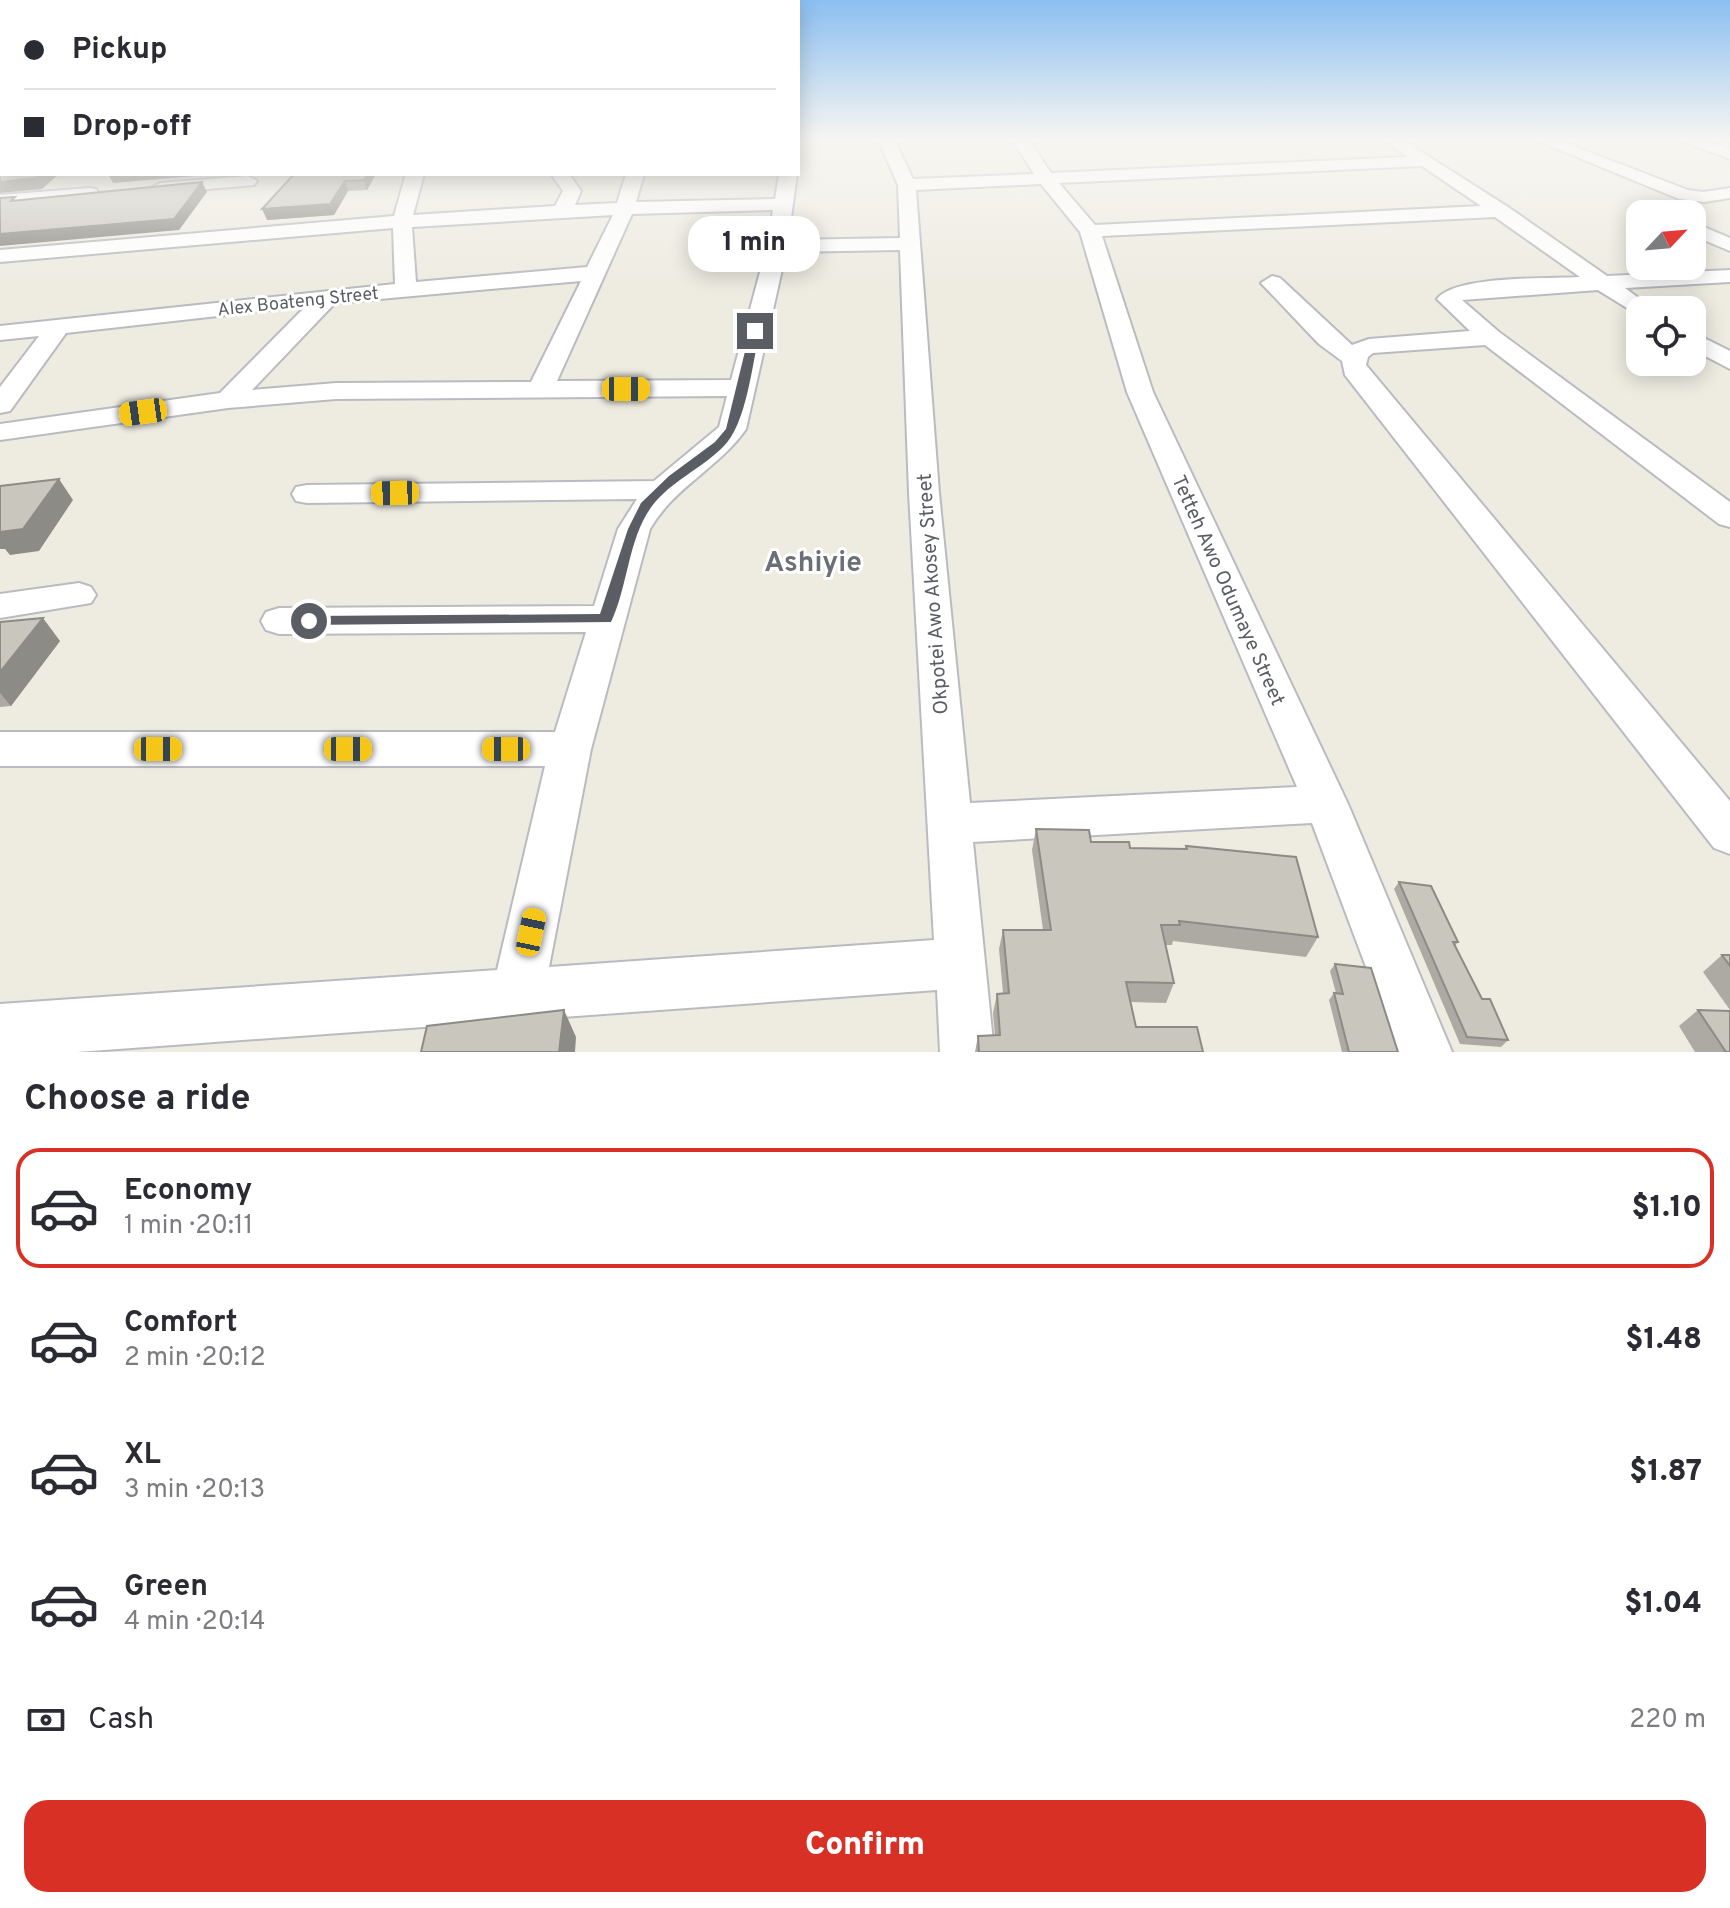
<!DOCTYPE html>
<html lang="en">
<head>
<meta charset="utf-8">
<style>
	:root { --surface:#fff; --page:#f7f7f7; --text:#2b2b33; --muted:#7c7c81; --line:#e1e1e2; --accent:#d93025 }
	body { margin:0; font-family:Overpass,sans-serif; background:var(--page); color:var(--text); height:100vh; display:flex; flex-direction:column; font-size:30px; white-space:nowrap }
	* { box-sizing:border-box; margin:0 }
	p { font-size:26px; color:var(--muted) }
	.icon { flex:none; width:44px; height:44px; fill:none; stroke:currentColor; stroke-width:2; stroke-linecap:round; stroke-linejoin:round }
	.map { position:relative; height:1052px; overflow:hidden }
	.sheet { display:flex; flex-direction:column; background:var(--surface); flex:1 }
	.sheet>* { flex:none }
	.top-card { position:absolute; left:0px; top:0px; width:800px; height:176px; box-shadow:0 4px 20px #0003; display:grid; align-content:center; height:176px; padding:0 24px; background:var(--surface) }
	.needle { width:52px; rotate:64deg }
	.fabs { position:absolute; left:1626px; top:200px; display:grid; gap:16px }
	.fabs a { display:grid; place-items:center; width:80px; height:80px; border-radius:16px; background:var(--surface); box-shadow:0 4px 20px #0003; font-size:40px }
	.end { position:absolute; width:36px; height:36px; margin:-18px; border:10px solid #5a5d63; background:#fff; box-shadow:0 0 0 4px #fff }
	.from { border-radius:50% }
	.bubble { position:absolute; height:56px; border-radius:24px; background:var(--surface); box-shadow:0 4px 20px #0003; font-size:26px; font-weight:800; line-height:56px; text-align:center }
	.car { position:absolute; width:24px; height:48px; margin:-24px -12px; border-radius:10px; box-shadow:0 0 6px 2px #0007; background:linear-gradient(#f5c518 24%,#345 0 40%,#f5c518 0 76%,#345 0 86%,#f5c518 0) }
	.top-card b { display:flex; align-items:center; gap:28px; height:76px; font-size:30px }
	.top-card b+b { border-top:2px solid var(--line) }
	.top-card i { width:20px; height:20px; background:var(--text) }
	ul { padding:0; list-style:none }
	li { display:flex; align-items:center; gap:24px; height:120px; margin:0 16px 12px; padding:0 8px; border:4px solid transparent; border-radius:24px }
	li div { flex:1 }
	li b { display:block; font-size:30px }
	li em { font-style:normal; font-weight:800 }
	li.active { border-color:var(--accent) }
	li>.icon { width:72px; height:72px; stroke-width:1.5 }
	h2 { padding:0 24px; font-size:36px; line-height:96px }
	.pay { display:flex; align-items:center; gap:20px; height:88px; padding:0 24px; font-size:30px }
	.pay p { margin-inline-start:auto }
	.button { display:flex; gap:16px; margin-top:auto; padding:16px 24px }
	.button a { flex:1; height:92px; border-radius:24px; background:var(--accent); color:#fff; font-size:32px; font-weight:800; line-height:92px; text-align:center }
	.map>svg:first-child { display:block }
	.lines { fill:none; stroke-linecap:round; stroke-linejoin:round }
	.minor-casing { stroke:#b9bbc1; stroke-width:4 }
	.minor { fill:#fff; fill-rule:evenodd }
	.wall { fill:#adaaa3 }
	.shaded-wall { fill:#8d8b85 }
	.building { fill:#c9c6be; stroke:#8d8b85; stroke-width:2 }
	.route { fill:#5a5d63 }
	.labels { text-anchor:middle; stroke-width:6; stroke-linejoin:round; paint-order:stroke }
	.far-street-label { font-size:18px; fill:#5a5d63; stroke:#fff }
	.street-label { font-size:20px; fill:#5a5d63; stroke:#fff }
	.district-label { font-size:28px; font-weight:bold; fill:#6b6f76; stroke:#fff }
</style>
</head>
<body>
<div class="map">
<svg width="1730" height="1052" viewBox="0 0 1730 1052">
	<rect width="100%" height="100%" fill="#eeece1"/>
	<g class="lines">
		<g class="minor-casing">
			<g id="minor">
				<path d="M878,139H894L913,179L1034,174L1012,139H1028L1051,173L1408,157L1382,139H1401L1508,207L1607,276L1730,270V282L1625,288L1655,310H1640V316L1598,290L1462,300L1499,332L1730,502V527L1719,524L1485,345L1373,353L1368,357L1366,365L1730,801V854L1714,848L1345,375L1342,361L1319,344L1261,283L1272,276L1280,278L1352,345L1369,339L1470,331L1437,299C1455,275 1549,279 1580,277L1495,217L1102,236L1153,392L1348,804L1452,1052H1398L1312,823L973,842L994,1052H940L937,990L77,1052H0V1004L497,970L545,766H0V732H555L586,632L279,634L266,630L261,621L266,612L279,608L594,606L618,529L637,499L307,503L296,501L292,494L296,487L307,485L654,481L719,427L727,396L336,399L228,408L0,440V424L220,393L306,306L66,333L10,411L0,413V387L39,336L0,340V326L395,284L393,228L0,262V250L394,216L406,174H424L413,215L555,206L563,191L551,174H569L581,191L575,205L617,203L626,174H644L636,202L775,199L779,174H797L788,240L900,238L898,185ZM1422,166L1481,206L1095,225L1059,183ZM1041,184L1080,232L1127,392L1297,787L970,803L939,493L916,190ZM773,210L767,246L731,380L557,381L632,214ZM613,215L587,267L416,282L412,227ZM900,250L909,493L934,940L549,967L591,749L650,529C674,487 719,468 746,429L786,252ZM581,281L531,382L336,383L252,390L335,303Z"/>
				<path d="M1533,139H1555L1688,190L1704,192L1730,188V198L1704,202L1679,199Z"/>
				<path d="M1677,139H1700L1730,149V159Z"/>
				<path d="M248,176L257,181L254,185L160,193L151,188L160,183Z"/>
				<path d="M90,188L96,189L99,193L96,197L0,207V195Z"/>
				<path d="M1653,203L1672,214L1646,213L1644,209L1646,205Z"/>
				<path d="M1692,222L1730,238V251L1692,235Z"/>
				<path d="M1692,332L1730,351V369L1692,349Z"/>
				<path d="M79,583L91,587L96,595L91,603L0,618V594Z"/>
			</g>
		</g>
		<use href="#minor" class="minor"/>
	</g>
	<g class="wall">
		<path d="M294,174H376L367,190L348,191L334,215L267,220Z"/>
		<path d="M0,622L60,641L11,706L0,707Z"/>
		<path d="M1036,829L1091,842L1130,848L1185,849L1186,846L1318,937L1306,957L1173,941L1172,945H1165L1174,983L1166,1003L1130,1002L1136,1027L1203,1052H975L978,1036H995L993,1013L997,994L1003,993L999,949L1003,930H1043L1032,850Z"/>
		<path d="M1399,882L1458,942L1455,946L1482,999L1508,1040L1501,1047L1460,1044L1394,889Z"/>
		<path d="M1722,955H1730V1010L1703,972Z"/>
		<path d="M1335,964L1398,1052H1342L1329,1000L1334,993H1336L1330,971Z"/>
		<path d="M1698,1010L1730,1052H1695L1679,1026Z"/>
	</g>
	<g class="shaded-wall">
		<path d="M41,174H59L42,189L0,193V182Z"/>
		<path d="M108,174H219L113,183Z"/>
		<path d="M367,174H376L367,190L364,180Z"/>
		<path d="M345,181L348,191L334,215L267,220L262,209Z"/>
		<path d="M202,182L207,192L179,230L0,246V234Z"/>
		<path d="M59,479L73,500L39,551L10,555L5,549H0V526Z"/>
		<path d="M43,618L60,641L11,706L0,693V672Z"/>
		<path d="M564,1010L576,1037L575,1052H559Z"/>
	</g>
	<g class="building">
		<path d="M0,139H2V174H41L36,178L0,182Z"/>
		<path d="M294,174H367L364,180L345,181L330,204L262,209Z"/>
		<path d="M202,182L174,219L0,234V198L15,197L11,201Z"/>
		<path d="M59,479L23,529L0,532V486Z"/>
		<path d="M43,618L0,672V622Z"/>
		<path d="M1036,829L1089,830L1091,842H1129L1130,848L1187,849L1186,846L1296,857L1318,937L1179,921L1180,925H1161L1174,983L1126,982L1136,1027H1197L1203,1052H979L978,1036L1000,1035L997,994L1009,993L1003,930H1051Z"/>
		<path d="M1399,882L1431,886L1458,942H1453L1482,999H1490L1508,1040L1467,1037Z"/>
		<path d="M1722,955H1730V966Z"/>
		<path d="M1335,964L1371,968L1398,1052H1349L1334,993L1343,994Z"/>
		<path d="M564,1010L559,1052H421L427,1026Z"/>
		<path d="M1698,1010L1730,1011V1052H1726Z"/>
	</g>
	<linearGradient id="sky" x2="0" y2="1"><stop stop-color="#8bbff1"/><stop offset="0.49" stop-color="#f7f6f2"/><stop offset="1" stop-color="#f7f6f2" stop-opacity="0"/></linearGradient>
	<rect width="1730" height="286" fill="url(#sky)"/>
	<path class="route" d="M755,328L760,331C752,363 747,424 723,447C701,469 671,481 652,506C628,538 628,587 611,622L303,625V617L309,616L600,614L628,529L641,503L669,476L715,442L726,429L750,331Z"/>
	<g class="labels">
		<g class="far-street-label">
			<text transform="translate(298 301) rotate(-6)" y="6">Alex Boateng Street</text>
		</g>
		<g class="street-label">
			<text transform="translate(1229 590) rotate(66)" y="7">Tetteh Awo Odumaye Street</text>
			<text transform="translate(932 594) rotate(-94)" y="7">Okpotei Awo Akosey Street</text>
		</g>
		<g class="district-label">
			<text x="813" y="571">Ashiyie</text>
		</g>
	</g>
</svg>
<div class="fabs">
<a><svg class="needle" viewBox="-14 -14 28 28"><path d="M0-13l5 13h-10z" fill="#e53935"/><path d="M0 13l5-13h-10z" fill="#7c7c81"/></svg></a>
<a><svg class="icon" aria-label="locate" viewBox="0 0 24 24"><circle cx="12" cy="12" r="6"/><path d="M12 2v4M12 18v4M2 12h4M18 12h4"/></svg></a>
</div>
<i class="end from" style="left:309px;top:621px"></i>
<i class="end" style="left:755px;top:331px"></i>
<div class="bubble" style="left:688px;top:216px;width:132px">1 min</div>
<i class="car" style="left:626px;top:389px;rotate:90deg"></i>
<i class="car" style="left:143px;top:412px;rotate:262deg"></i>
<i class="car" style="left:395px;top:493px;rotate:269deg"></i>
<i class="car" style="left:158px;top:749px;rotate:90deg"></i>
<i class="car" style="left:348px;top:749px;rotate:90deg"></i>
<i class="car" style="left:506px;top:749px;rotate:270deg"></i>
<i class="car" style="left:531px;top:932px;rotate:12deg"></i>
<div class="top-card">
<b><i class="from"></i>Pickup</b>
<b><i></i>Drop-off</b>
</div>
</div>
<section class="sheet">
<h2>Choose a ride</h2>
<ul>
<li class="active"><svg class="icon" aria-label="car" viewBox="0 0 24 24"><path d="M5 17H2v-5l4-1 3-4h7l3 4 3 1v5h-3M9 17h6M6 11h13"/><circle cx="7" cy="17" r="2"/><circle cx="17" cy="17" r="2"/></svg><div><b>Economy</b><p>1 min · 20:11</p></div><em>$1.10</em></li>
<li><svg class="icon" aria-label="car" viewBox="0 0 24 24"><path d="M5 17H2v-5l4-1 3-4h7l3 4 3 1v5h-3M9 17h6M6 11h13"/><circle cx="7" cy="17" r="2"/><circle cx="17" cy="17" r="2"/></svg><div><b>Comfort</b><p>2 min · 20:12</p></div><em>$1.48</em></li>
<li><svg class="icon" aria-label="car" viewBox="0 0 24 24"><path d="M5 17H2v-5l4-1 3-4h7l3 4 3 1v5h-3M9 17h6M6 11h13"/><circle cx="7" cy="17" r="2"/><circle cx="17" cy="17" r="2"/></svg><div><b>XL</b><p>3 min · 20:13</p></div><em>$1.87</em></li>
<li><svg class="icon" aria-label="car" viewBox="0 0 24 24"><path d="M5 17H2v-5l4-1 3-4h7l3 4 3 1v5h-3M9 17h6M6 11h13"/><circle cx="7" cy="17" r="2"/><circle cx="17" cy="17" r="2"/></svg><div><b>Green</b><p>4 min · 20:14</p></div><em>$1.04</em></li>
</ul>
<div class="pay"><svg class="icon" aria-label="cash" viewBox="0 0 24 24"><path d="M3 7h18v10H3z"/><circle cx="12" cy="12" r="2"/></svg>Cash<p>220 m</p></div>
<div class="button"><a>Confirm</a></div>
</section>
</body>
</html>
